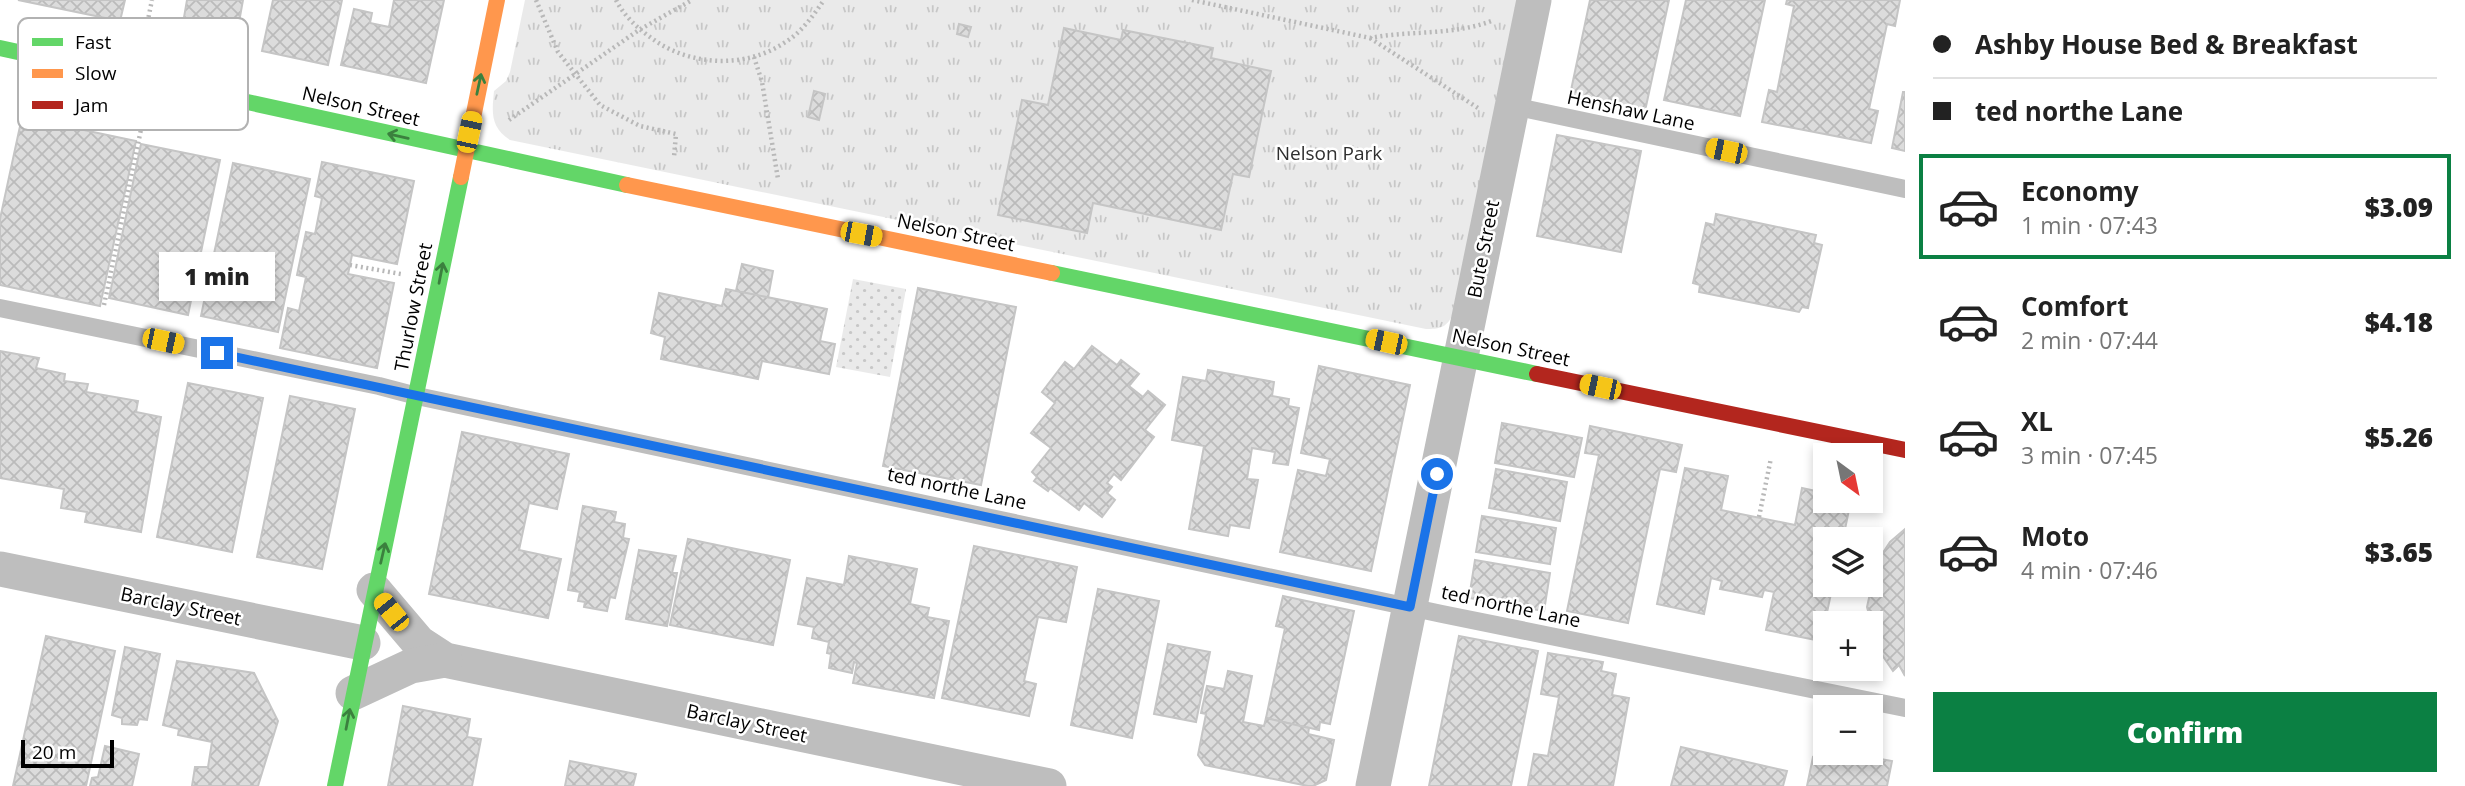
<!DOCTYPE html>
<html lang="en">
<head>
<meta charset="utf-8">
<style>
	:root { --surface:#fff; --page:#f2f2f2; --text:#222; --muted:#767676; --line:#e0e0e0; --accent:#0b8043 }
	body { margin:0; font-family:"Open Sans",sans-serif; background:var(--page); color:var(--text); height:100vh; display:flex; flex-direction:column; font-size:26px; white-space:nowrap }
	* { box-sizing:border-box; margin:0 }
	p { font-size:23px; color:var(--muted) }
	.icon { flex:none; width:38px; height:38px; fill:none; stroke:currentColor; stroke-width:2; stroke-linecap:round; stroke-linejoin:round }
	.map { position:relative; flex:1; overflow:hidden }
	.side { display:flex; flex-direction:column; background:var(--surface); width:560px }
	.side>* { flex:none }
	.top-card { display:grid; align-content:center; height:154px; padding:0 28px; background:var(--surface) }
	.needle { width:46px; rotate:147deg }
	.fabs { position:absolute; left:1813px; top:443px; display:grid; gap:14px }
	.fabs a { display:grid; place-items:center; width:70px; height:70px; border-radius:0px; background:var(--surface); box-shadow:0 4px 10px #0003; font-size:35px }
	.scale { position:absolute; left:21px; bottom:18px; width:93px; box-sizing:border-box; padding-left:7px; border:4px solid #000; border-top:0; font-size:19px; line-height:24px; white-space:nowrap; color:#000; -webkit-text-stroke:5px #fff; paint-order:stroke }
	.end { position:absolute; width:32px; height:32px; margin:-16px; border:9px solid #1a73e8; background:#fff; box-shadow:0 0 0 4px #fff }
	.from { border-radius:50% }
	.bubble { position:absolute; height:49px; border-radius:0px; background:var(--surface); box-shadow:0 4px 10px #0003; font-size:23px; font-weight:800; line-height:49px; text-align:center }
	.car { position:absolute; width:21px; height:42px; margin:-21px -10px; border-radius:9px; box-shadow:0 0 5px 2px #0007; background:linear-gradient(#f5c518 24%,#345 0 40%,#f5c518 0 76%,#345 0 86%,#f5c518 0) }
	.top-card b { display:flex; align-items:center; gap:24px; height:66px; font-size:26px }
	.top-card b+b { border-top:2px solid var(--line) }
	.top-card i { width:18px; height:18px; background:var(--text) }
	ul { padding:0; list-style:none }
	li { display:flex; align-items:center; gap:21px; height:105px; margin:0 14px 10px; padding:0 14px; border:4px solid transparent; border-radius:0px }
	li div { flex:1 }
	li b { display:block; font-size:26px }
	li em { font-style:normal; font-weight:800 }
	li.active { border-color:var(--accent) }
	li>.icon { width:63px; height:63px; stroke-width:1.5 }
	.cta { display:flex; gap:14px; margin-top:auto; padding:14px 28px }
	.cta a { flex:1; height:80px; border-radius:0px; background:var(--accent); color:#fff; font-size:28px; font-weight:800; line-height:80px; text-align:center }
	main { display:flex; flex:1; min-height:0 }
	.map>svg:first-child { display:block }
	.grass { fill:url(#grass-dots) }
	.park { fill:url(#park-tufts) }
	.building { fill:url(#building-cross-hatch); stroke:#c5c5c5; stroke-width:2 }
	.lines { fill:none; stroke-linecap:round; stroke-linejoin:round }
	.path { stroke:#b8b8b8; stroke-width:4.5; stroke-dasharray:2 3.5; stroke-linecap:butt }
	.lane { stroke:#bebebe; stroke-width:18 }
	.street { stroke:#bebebe; stroke-width:35 }
	.fast { stroke:#63d668; stroke-width:16 }
	.slow { stroke:#ff974d; stroke-width:16 }
	.jam { stroke:#b3261e; stroke-width:16 }
	.oneway { stroke:#3b803e }
	.route { stroke:#1a73e8; stroke-width:9 }
	.labels { text-anchor:middle; stroke-width:5; stroke-linejoin:round; paint-order:stroke }
	.street-label { font-size:19px; fill:#000; stroke:#fff }
	.park-label { font-size:19px; fill:#2f2f2f; stroke:#fff }
	.key { fill:#fff; stroke:#b2b2b2; stroke-width:2 }
	.key-label { font-size:19px; fill:#000 }
</style>
</head>
<body>
<main>
<div class="map">
<svg width="1905" height="786" viewBox="0 0 1905 786">
	<defs>
		<pattern id="grass-dots" width="8" height="8" patternUnits="userSpaceOnUse" patternTransform="scale(1.75)"><rect width="8" height="8" fill="#eaeaea"/><path d="M2 2h.1M6 6h.1" fill="none" stroke="#c7c7c7" stroke-width="1.8" stroke-linecap="round"/></pattern>
		<pattern id="park-tufts" width="24" height="20" patternUnits="userSpaceOnUse" patternTransform="scale(1.75)"><rect width="24" height="20" fill="#eaeaea"/><path d="M3 7l-1-3M5 7V3M7 7l1-3M15 17l-1-3M17 17v-4M19 17l1-3" fill="none" stroke="#c7c7c7"/></pattern>
		<pattern id="building-cross-hatch" width="8" height="8" patternUnits="userSpaceOnUse" patternTransform="scale(1.75)"><rect width="8" height="8" fill="#dcdcdc"/><path d="M0 0l8 8M0 8l8-8" fill="none" stroke="#bbb"/></pattern>
	</defs>
	<rect width="100%" height="100%" fill="#fff"/>
	<path class="grass" d="M853,279L906,289L890,377L836,367Z"/>
	<path class="park" d="M525,0H1517L1452,316C1446,328 1439,329 1426,329L510,140C490,127 492,112 494,91L506,81L510,72Z"/>
	<g class="building">
		<path d="M18,0H125L120,21Z"/>
		<path d="M187,0H243L236,39L182,29Z"/>
		<path d="M273,0H342L328,65L262,51Z"/>
		<path d="M394,0H444L426,83L341,65L354,9L372,13L370,23L389,27Z"/>
		<path d="M1590,0H1669L1645,111L1570,95Z"/>
		<path d="M1686,0H1765L1740,116L1664,100Z"/>
		<path d="M1787,0H1900L1895,26L1887,24L1869,109L1878,111L1871,143L1762,122L1769,90L1777,92L1794,6L1786,4Z"/>
		<path d="M959,24L971,27L968,37L957,34Z"/>
		<path d="M1064,28L1121,40L1123,30L1213,48L1211,58L1271,71L1249,177L1233,174L1221,230L1093,203L1087,233L998,215L1022,100L1048,105Z"/>
		<path d="M814,91L825,94L819,120L808,117Z"/>
		<path d="M1903,92H1905V151L1892,148Z"/>
		<path d="M22,117L136,141L100,306L0,285V219Z"/>
		<path d="M1557,135L1641,151L1621,252L1537,236Z"/>
		<path d="M141,144L220,160L188,315L109,298Z"/>
		<path d="M322,162L414,181L397,264L352,255L348,274L394,283L377,368L280,348L288,308L299,311L306,277L297,275L306,232L315,234L322,198L315,196Z"/>
		<path d="M233,163L310,179L278,332L201,316Z"/>
		<path d="M1716,214L1816,235L1814,243L1822,245L1808,308L1802,307L1799,312L1699,292L1700,285L1693,283L1706,223L1714,225Z"/>
		<path d="M742,264L773,271L768,298L736,291Z"/>
		<path d="M918,288L1016,307L981,485L883,466Z"/>
		<path d="M726,289L827,309L820,341L835,344L829,374L762,361L758,379L661,359L665,337L651,333L659,293L722,306Z"/>
		<path d="M1092,346L1117,365L1121,360L1139,374L1129,386L1143,397L1148,391L1165,405L1145,430L1154,437L1121,480L1114,474L1107,483L1112,487L1107,493L1115,500L1102,517L1084,503L1079,510L1050,488L1048,491L1034,481L1037,477L1032,472L1051,448L1031,433L1055,403L1042,392L1065,362L1074,369Z"/>
		<path d="M0,351L39,358L36,368L65,374L64,381L88,384L86,392L138,401L136,412L161,417L141,532L85,522L87,512L61,508L64,489L0,478Z"/>
		<path d="M1319,366L1410,385L1371,571L1280,552L1298,470L1326,476L1330,459L1301,453Z"/>
		<path d="M1208,370L1274,382L1272,396L1289,399L1288,406L1299,408L1288,465L1273,463L1275,452L1252,448L1247,479L1258,480L1249,528L1230,525L1228,536L1189,529L1204,446L1172,440L1183,377L1206,381Z"/>
		<path d="M188,383L263,398L232,552L157,537Z"/>
		<path d="M290,396L355,409L322,569L257,557Z"/>
		<path d="M1502,423L1582,438L1574,477L1495,463Z"/>
		<path d="M1590,426L1682,445L1676,472L1660,469L1628,623L1567,611L1599,455L1585,453Z"/>
		<path d="M462,432L569,454L557,509L529,503L519,550L561,559L548,618L429,594Z"/>
		<path d="M1685,468L1728,476L1721,510L1795,525L1802,488L1825,493V500H1851L1843,539H1825V584H1833L1821,641L1766,630L1774,592L1764,590L1762,597L1720,589L1722,581L1711,578L1704,614L1657,604Z"/>
		<path d="M1496,469L1567,482L1560,521L1489,508Z"/>
		<path d="M583,506L616,512L614,522L625,524L623,538L629,539L615,598L610,597L607,611L584,607L585,602L578,601L580,592L568,590Z"/>
		<path d="M1482,516L1556,528L1550,564L1476,552Z"/>
		<path d="M1905,529V676L1899,665L1893,671L1878,649L1867,607L1877,562L1890,542Z"/>
		<path d="M688,539L790,560L773,645L670,625Z"/>
		<path d="M974,546L1077,567L1066,622L1038,617L1024,681L1036,684L1029,716L942,698Z"/>
		<path d="M639,550L676,556L672,573H677L667,626L626,619Z"/>
		<path d="M849,556L917,569L910,604L929,608L927,617L949,621L934,698L853,683L857,663L854,662L852,673L829,668L831,654L827,653L829,642L812,638L814,627L798,624L807,578L844,585Z"/>
		<path d="M1475,560L1550,573L1544,611L1469,598Z"/>
		<path d="M1098,589L1159,601L1132,738L1071,725Z"/>
		<path d="M1283,596L1354,611L1330,724L1320,722L1319,730L1266,718L1285,628L1276,626Z"/>
		<path d="M46,636L115,651L86,786H13Z"/>
		<path d="M1459,636L1538,651L1511,786H1429Z"/>
		<path d="M1168,644L1210,652L1196,722L1154,714Z"/>
		<path d="M125,647L160,654L147,720L139,719L137,725L122,724V718L112,715Z"/>
		<path d="M1548,653L1603,662L1601,671L1616,674L1612,695L1629,698L1613,786H1528L1534,754L1548,756L1559,697L1541,694Z"/>
		<path d="M177,661L254,673L278,721L258,786H192L195,767H208L212,742L178,735L179,729L163,725Z"/>
		<path d="M1228,671L1252,676L1243,722L1264,726L1266,718L1309,728L1308,734L1334,740L1326,780L1313,786H1308L1205,765L1198,755L1206,714L1201,713L1207,686L1224,689Z"/>
		<path d="M403,706L470,719L467,737L481,739L472,786H388Z"/>
		<path d="M105,746L139,754L132,786H90L92,778L98,777Z"/>
		<path d="M1681,747L1787,771L1783,786H1671Z"/>
		<path d="M1842,752L1892,761L1887,786H1807L1813,757L1840,763Z"/>
		<path d="M570,761L636,774L633,786H565Z"/>
	</g>
	<g class="lines">
		<g class="path">
			<path d="M536,0L558,52L600,105L640,126L676,134L674,157"/>
			<path d="M616,0C625,18 641,31 657,42C694,66 746,68 784,43C801,33 813,16 824,0"/>
			<path d="M1192,0L1370,38C1412,30 1454,36 1494,20"/>
			<path d="M1370,38L1478,108"/>
			<path d="M143,44L152,0"/>
			<path d="M754,57L762,82L778,179"/>
			<path d="M509,120L639,30L692,0"/>
			<path d="M350,265L401,274"/>
			<path d="M104,305L143,120"/>
			<path d="M1759,517L1771,458"/>
		</g>
		<g class="lane">
			<path d="M1513,106L1905,189"/>
			<path d="M0,308L379,386L417,396L1442,614L1905,708"/>
		</g>
		<g class="street">
			<path d="M0,569L363,643"/>
			<path d="M374,590L419,643L445,660L1049,786"/>
			<path d="M353,693L411,666L445,660"/>
			<path d="M1373,786L1534,0"/>
		</g>
		<g class="fast">
			<path d="M0,48L627,185"/>
			<path d="M1052,273L1537,374"/>
			<path d="M335,786L461,177"/>
		</g>
		<g class="slow">
			<path d="M461,177L497,0"/>
			<path d="M627,185L1052,273"/>
		</g>
		<path class="jam" d="M1537,374L1905,450"/>
	</g>
	<defs><path id="oneway-shaft" d="M-6 0H5M1.5-3L5.5 0L1.5 3" fill="none" stroke-width="1.6" stroke-linecap="round" stroke-linejoin="round" transform="scale(1.75)"/></defs>
	<g class="oneway">
		<use href="#oneway-shaft" transform="translate(479 84) rotate(-78)"/>
		<use href="#oneway-shaft" transform="translate(398 136) rotate(-167)"/>
		<use href="#oneway-shaft" transform="translate(441 273) rotate(-79)"/>
		<use href="#oneway-shaft" transform="translate(383 553) rotate(-77)"/>
		<use href="#oneway-shaft" transform="translate(348 719) rotate(-79)"/>
	</g>
	<g class="lines">
		<path class="route" d="M217,353L1410,607L1437,474"/>
	</g>
	<g class="labels">
		<g class="street-label">
			<text transform="translate(361 106) rotate(13)" y="7">Nelson Street</text>
			<text transform="translate(1631 110) rotate(12)" y="7">Henshaw Lane</text>
			<text transform="translate(956 232) rotate(12)" y="7">Nelson Street</text>
			<text transform="translate(1483 249) rotate(-79)" y="7">Bute Street</text>
			<text transform="translate(413 307) rotate(-79)" y="7">Thurlow Street</text>
			<text transform="translate(1511 347) rotate(12)" y="7">Nelson Street</text>
			<text transform="translate(957 488) rotate(12)" y="7">ted northe Lane</text>
			<text transform="translate(181 606) rotate(12)" y="7">Barclay Street</text>
			<text transform="translate(1511 606) rotate(12)" y="7">ted northe Lane</text>
			<text transform="translate(747 723) rotate(12)" y="7">Barclay Street</text>
		</g>
		<g class="park-label">
			<text x="1329" y="160">Nelson Park</text>
		</g>
	</g>
	<rect x="18" y="18" width="230" height="112" rx="10" class="key"/>
	<rect x="32" y="38" width="31" height="8" fill="#63d668"/>
	<rect x="32" y="69" width="31" height="9" fill="#ff974d"/>
	<rect x="32" y="101" width="31" height="8" fill="#b3261e"/>
	<g class="key-label">
		<text x="75" y="49">Fast</text>
		<text x="75" y="80">Slow</text>
		<text x="75" y="112">Jam</text>
	</g>
</svg>
<div class="fabs">
<a><svg class="needle" viewBox="-14 -14 28 28"><path d="M0-13l5 13h-10z" fill="#e53935"/><path d="M0 13l5-13h-10z" fill="#767676"/></svg></a>
<a><svg class="icon" aria-label="layers" viewBox="0 0 24 24"><path d="M12 4l9 5-9 5-9-5zM3 14l9 5 9-5"/></svg></a>
<a>+</a>
<a>−</a>
</div>
<div class="scale">20 m</div>
<i class="end from" style="left:1437px;top:474px"></i>
<i class="end" style="left:217px;top:353px"></i>
<div class="bubble" style="left:159px;top:252px;width:116px">1 min</div>
<i class="car" style="left:469px;top:132px;rotate:12deg"></i>
<i class="car" style="left:1726px;top:151px;rotate:282deg"></i>
<i class="car" style="left:861px;top:234px;rotate:101deg"></i>
<i class="car" style="left:163px;top:341px;rotate:102deg"></i>
<i class="car" style="left:1386px;top:342px;rotate:282deg"></i>
<i class="car" style="left:1600px;top:387px;rotate:282deg"></i>
<i class="car" style="left:391px;top:612px;rotate:321deg"></i>
</div>
<section class="side">
<div class="top-card">
<b><i class="from"></i>Ashby House Bed &amp; Breakfast</b>
<b><i></i>ted northe Lane</b>
</div>
<ul>
<li class="active"><svg class="icon" aria-label="car" viewBox="0 0 24 24"><path d="M5 17H2v-5l4-1 3-4h7l3 4 3 1v5h-3M9 17h6M6 11h13"/><circle cx="7" cy="17" r="2"/><circle cx="17" cy="17" r="2"/></svg><div><b>Economy</b><p>1 min · 07:43</p></div><em>$3.09</em></li>
<li><svg class="icon" aria-label="car" viewBox="0 0 24 24"><path d="M5 17H2v-5l4-1 3-4h7l3 4 3 1v5h-3M9 17h6M6 11h13"/><circle cx="7" cy="17" r="2"/><circle cx="17" cy="17" r="2"/></svg><div><b>Comfort</b><p>2 min · 07:44</p></div><em>$4.18</em></li>
<li><svg class="icon" aria-label="car" viewBox="0 0 24 24"><path d="M5 17H2v-5l4-1 3-4h7l3 4 3 1v5h-3M9 17h6M6 11h13"/><circle cx="7" cy="17" r="2"/><circle cx="17" cy="17" r="2"/></svg><div><b>XL</b><p>3 min · 07:45</p></div><em>$5.26</em></li>
<li><svg class="icon" aria-label="car" viewBox="0 0 24 24"><path d="M5 17H2v-5l4-1 3-4h7l3 4 3 1v5h-3M9 17h6M6 11h13"/><circle cx="7" cy="17" r="2"/><circle cx="17" cy="17" r="2"/></svg><div><b>Moto</b><p>4 min · 07:46</p></div><em>$3.65</em></li>
</ul>
<div class="cta"><a>Confirm</a></div>
</section>
</main>
</body>
</html>
